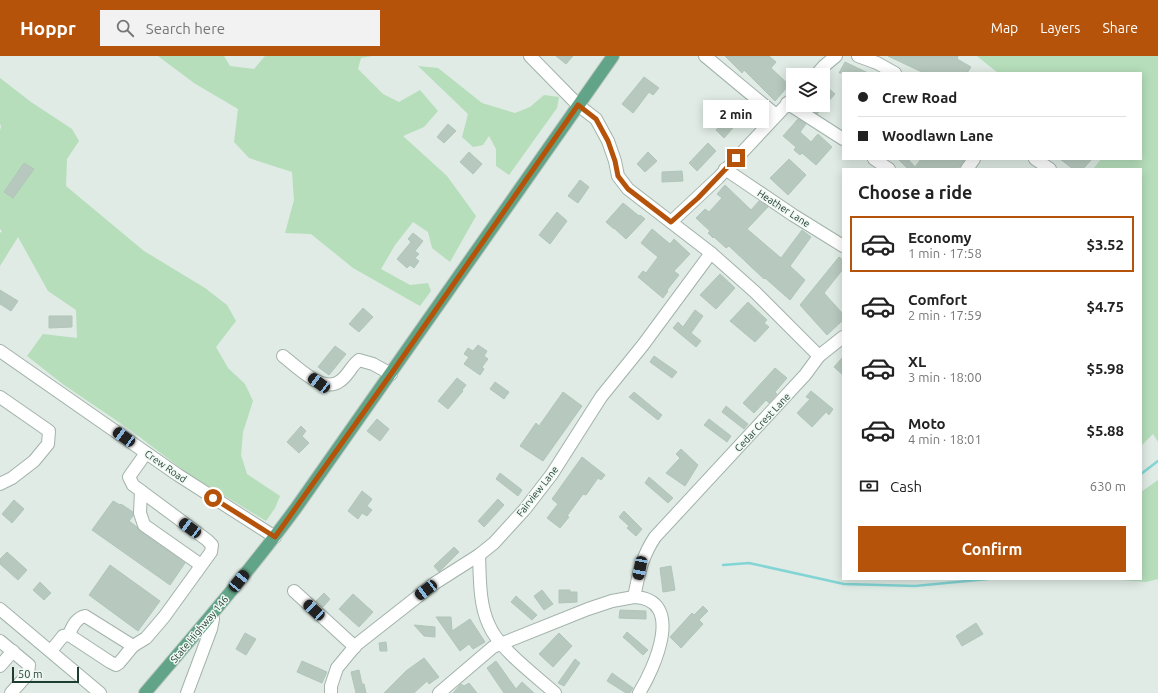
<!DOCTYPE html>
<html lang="en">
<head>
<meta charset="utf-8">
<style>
	:root { --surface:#fff; --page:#f2f2f2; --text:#222; --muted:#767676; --line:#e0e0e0; --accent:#b45309 }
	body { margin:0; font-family:Ubuntu,sans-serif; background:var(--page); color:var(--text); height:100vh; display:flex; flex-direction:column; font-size:15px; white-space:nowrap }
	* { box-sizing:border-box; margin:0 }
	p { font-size:13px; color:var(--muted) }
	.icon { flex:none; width:22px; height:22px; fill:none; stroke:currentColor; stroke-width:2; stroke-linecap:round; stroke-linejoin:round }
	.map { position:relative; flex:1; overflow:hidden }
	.drawer { position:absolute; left:842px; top:112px; width:300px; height:412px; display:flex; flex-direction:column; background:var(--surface); border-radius:0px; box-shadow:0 2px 10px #0003 }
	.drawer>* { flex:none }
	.banner { position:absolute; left:842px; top:16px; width:300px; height:88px; border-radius:0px; box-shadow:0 2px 10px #0003; display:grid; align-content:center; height:88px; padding:0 16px; background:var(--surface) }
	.tools { position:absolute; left:786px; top:12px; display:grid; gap:8px }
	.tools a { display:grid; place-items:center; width:44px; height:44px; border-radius:0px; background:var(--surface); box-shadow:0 2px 10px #0003; font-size:20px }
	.scale { position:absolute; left:12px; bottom:10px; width:67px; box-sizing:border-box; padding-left:4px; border:2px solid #1f3d30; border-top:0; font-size:11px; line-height:14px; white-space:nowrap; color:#1f3d30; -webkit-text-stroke:3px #f0f8f3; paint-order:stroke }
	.end { position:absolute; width:18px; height:18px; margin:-9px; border:5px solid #b45309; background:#fff; box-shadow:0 0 0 2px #fff }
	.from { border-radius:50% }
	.bubble { position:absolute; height:28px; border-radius:0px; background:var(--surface); box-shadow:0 2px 10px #0003; font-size:13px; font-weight:600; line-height:28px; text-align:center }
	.car { position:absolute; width:12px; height:24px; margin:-12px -6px; border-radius:5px; box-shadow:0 0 3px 1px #0007; background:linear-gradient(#222 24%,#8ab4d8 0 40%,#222 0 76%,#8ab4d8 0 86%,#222 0) }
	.banner b { display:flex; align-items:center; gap:14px; height:38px; font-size:15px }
	.banner b+b { border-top:1px solid var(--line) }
	.banner i { width:10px; height:10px; background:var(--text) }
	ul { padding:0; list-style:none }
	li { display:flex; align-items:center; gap:12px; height:56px; margin:0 8px 6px; padding:0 8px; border:2px solid transparent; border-radius:0px }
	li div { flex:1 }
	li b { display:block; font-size:15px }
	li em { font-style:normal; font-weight:600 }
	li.selected { border-color:var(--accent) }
	li>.icon { width:36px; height:36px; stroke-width:1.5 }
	h2 { padding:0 16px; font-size:18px; line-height:48px }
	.pay { display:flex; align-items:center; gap:10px; height:44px; padding:0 16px; font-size:15px }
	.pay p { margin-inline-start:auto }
	.primary-button { display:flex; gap:8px; margin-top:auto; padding:8px 16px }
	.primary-button a { flex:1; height:46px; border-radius:0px; background:var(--accent); color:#fff; font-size:16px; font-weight:600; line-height:46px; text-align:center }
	header { display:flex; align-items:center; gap:24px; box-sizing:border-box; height:56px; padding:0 20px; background:var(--accent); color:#fff }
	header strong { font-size:19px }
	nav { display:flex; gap:22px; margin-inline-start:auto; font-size:14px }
	.search { width:280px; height:36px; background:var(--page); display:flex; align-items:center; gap:10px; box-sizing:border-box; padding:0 14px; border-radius:0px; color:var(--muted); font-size:15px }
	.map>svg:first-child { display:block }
	.green { fill:#b6debb }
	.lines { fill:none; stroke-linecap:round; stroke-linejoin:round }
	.stream { stroke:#83d4d4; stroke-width:2.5 }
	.building { fill:#b7c9bf; stroke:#b1c5ba }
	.minor-casing { stroke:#a2b3aa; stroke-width:14 }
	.major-casing { stroke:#bcc5c1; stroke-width:14 }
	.minor { stroke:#fff; stroke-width:12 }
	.major { stroke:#61a488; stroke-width:12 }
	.route { stroke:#b45309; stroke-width:5 }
	.labels { text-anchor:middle; stroke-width:3; stroke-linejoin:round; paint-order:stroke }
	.street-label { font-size:10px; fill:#1f3d30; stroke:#f0f8f3 }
</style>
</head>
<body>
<header>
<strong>Hoppr</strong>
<div class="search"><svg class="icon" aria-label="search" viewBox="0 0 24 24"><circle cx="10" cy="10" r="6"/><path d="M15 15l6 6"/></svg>Search here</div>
<nav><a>Map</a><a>Layers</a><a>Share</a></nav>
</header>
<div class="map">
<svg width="1158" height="637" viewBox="0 0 1158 637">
	<rect width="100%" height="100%" fill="#dfebe4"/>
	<g class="green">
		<path d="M158,0H224L230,10L254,13L265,0H372L361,2L358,13L383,38L399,46L420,34L438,55L424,71L403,80L447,120L476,160L450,206L432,192L428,176L413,166L395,189L381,213L410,229L428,227L431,235L420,250L353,212L311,178L285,177L294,144L292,116L249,102L234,86L238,53L194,27Z"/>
		<path d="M977,0H1158V386L1153,378L1141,390V113H1093L1101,103H1141V17H998Z"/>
		<path d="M418,10L438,12L482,47L515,57L530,51L544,39L559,41L557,52L509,119L496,110V93L489,80L483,89L473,91L462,81L468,58Z"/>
		<path d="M0,22L31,46L72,73L79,85L67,103L66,130L144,195L205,232L227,249L236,265L216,291L228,312L245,328L253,345L243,376L241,399L247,418L280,440L275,452L266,465L187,417L129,373L64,329L27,300L43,278L77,282L76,254L48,235L18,181L0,210V177L2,175L0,173V75L1,70L0,68Z"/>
		<path d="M1158,424V523L1146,526L1107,523H1141V436Z"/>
	</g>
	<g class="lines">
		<g class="stream">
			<path d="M1141,418L1158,405"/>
			<path d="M723,509L749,507L844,528L915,530L988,523"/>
		</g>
	</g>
	<g class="building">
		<path d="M556,0H573L566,8Z"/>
		<path d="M725,0H769L776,6L771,12L789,29L775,45L744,14L742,17Z"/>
		<path d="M888,0H958L957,3L971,11L967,17H924Z"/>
		<path d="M845,6L868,17H839Z"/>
		<path d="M644,21L659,32L653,39L649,36L633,57L622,48Z"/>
		<path d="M827,31L835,38L817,58L808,49H823V35Z"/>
		<path d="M734,54L742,62L724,82L716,74Z"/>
		<path d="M798,63L806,68L800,76L811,86L818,78L832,91L816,109L802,97L800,99L794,94L796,91L783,80Z"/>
		<path d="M448,68L456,75L444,87L437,81Z"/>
		<path d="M708,87L716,95L697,115L689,107Z"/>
		<path d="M469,96L482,108L473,118L460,106Z"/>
		<path d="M648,96L657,105L645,116L637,108Z"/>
		<path d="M789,103L806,119L788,139L770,122Z"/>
		<path d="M898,103H908L915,111L921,103H965L958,113H908Z"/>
		<path d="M1060,103H1092L1083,113H1073Z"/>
		<path d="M24,107L34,113L13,142L4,136Z"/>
		<path d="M682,115L683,125L662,126V116Z"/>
		<path d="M580,124L589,131L578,147L568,140Z"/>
		<path d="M725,129L751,154L759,145L768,151L747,173L781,202L802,174L811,181L790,210L805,224L790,244L765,222L764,223L729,190L726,192L714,181L713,182L708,177L710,175L696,162L705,153L709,156L722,142L717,138Z"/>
		<path d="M623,147L639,160L640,159L645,163L626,183L614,172V173L606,166Z"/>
		<path d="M557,156L567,165L550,188L539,179Z"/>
		<path d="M652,173L670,188L674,183L690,198L674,215L679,219L667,234L668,235L663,242L638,221L643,215L646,217L658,201L641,187Z"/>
		<path d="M413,177L423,185L415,195L419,198L415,202L419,205L414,212L410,209L407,212L397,203L411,186L408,183Z"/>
		<path d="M839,201L843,204V213L824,237L843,258V264L827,279L800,249Z"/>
		<path d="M720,218L735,232L716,253L700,239Z"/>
		<path d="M0,234L18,245L11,255L0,248Z"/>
		<path d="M748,246L767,264L764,267L769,271L755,286L730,265Z"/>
		<path d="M363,252L373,261L359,276L349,268Z"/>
		<path d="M695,254L703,260L691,277L701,285L696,291L673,272L678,266L683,271Z"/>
		<path d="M49,260H72V271L49,272Z"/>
		<path d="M478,289L487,295L484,300L488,303L482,311L484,313L480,319L464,308L469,301L464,298L468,292L473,295Z"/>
		<path d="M335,290L346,298L329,319L318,311Z"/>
		<path d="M654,300L677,316L672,322L650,306Z"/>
		<path d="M843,301V319L834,311Z"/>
		<path d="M775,312L787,322L775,336L777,338L769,347L766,344L754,357L743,347Z"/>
		<path d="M457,322L466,329L462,334L463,335L448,353L438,345Z"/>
		<path d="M495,326L509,336L504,343L490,333Z"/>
		<path d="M811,335L833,353L829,359L826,356L812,371L797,357L810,343L806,341Z"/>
		<path d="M563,336L582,350L543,405L520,390L536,367L539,370Z"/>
		<path d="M634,336L662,359L658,364L629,341Z"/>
		<path d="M726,350L748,368L744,373L722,356Z"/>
		<path d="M377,363L389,373L380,385L367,375Z"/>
		<path d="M709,363L731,380L727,386L704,369Z"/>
		<path d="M301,370L306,375L302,380L309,387L299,397L287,386Z"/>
		<path d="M681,393L698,409L685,430L666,417L680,402L676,398Z"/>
		<path d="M582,401L605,419L601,424L598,422L586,439L583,438L567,460L569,461L560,472L547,462L558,448L552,443Z"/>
		<path d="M500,417L522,434L518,440L496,423Z"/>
		<path d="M649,421L673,442L668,447L645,427Z"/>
		<path d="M362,435L372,443L367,450L372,454L367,460L362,457L358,463L348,455Z"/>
		<path d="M498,443L504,449L484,471L478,465Z"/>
		<path d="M14,444L24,453L12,467L2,458Z"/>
		<path d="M113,445L120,449L121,448L133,456V460L129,465L137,471L140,475L185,507L170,529L92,474Z"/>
		<path d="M624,455L642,473L636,480L627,472L629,470L619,461Z"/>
		<path d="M454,491L459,496L439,516L434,510Z"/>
		<path d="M7,496L27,514L18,524L0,508V503Z"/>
		<path d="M110,509L160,545L138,575L89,539Z"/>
		<path d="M671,510L675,534L663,536L660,512Z"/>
		<path d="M40,526L51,537L44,544L33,534Z"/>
		<path d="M542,534L553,548L544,554L534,540Z"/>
		<path d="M559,534H570V536H577V546L559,547Z"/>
		<path d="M324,537L330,543L323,551L316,545Z"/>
		<path d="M353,538L373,556L359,571L339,553Z"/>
		<path d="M516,540L537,559L532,564L511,546Z"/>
		<path d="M703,550L708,555L699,564L703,568L681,592L670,581L692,557L694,559Z"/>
		<path d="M620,554L646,555V563L619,562Z"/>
		<path d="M436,561H451L452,575L470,563L485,586L473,593L469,588L460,595Z"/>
		<path d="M976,567L983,578L962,590L956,580Z"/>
		<path d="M414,569L435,571V581L424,580Z"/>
		<path d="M627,576L648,594L643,599L623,581Z"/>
		<path d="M245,577L256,583L246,599L236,593Z"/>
		<path d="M559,577L572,590L553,611L539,598Z"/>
		<path d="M386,586L387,595H380L379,587Z"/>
		<path d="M424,602L439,621L429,628L427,625L414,637H384L406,615Z"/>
		<path d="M575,603L580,607L564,630L558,627Z"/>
		<path d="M302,605L327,616L322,627L297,616Z"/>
		<path d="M496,605L516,633L522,626L534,637H504L487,612Z"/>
		<path d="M359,614L362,628H364L366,637H356L351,616Z"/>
		<path d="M612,617L633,632L630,637H626L607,625Z"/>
		<path d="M469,627L477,637H453L461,628L464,630Z"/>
	</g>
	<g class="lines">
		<g class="minor-casing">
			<g id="minor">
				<path d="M705,0L776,59"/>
				<path d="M858,0L877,7L895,17"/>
				<path d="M816,19L824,10L836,0"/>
				<path d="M787,47L843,83"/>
				<path d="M874,103L889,113"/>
				<path d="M1035,103L1050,113"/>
				<path d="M725,113L793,159L843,190"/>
				<path d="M967,113L974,103"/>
				<path d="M671,166L718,122L793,42"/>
				<path d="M0,295L178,419L275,481"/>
				<path d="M283,300C297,311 323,338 340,325C348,320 351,310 359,304L373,308L391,318"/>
				<path d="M819,300L843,281"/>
				<path d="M0,341L49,375L48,388L34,405L12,422L0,428"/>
				<path d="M141,435L140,457L144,469L201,509"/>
				<path d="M479,499C480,522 479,548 489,569C498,592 536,620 555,637"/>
				<path d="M294,535L355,591"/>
				<path d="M634,541C686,543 654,613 639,637"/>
				<path d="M0,553L100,637"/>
				<path d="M69,579C72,570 76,562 85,560L133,590"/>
				<path d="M0,585L29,609L28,618L11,637"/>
				<path d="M51,595L63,580L69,579L110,606L116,609L119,607L133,590L146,582L164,561L211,496L212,489L207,484L133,429L129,421L146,397"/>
				<path d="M0,610L13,595"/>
				<path d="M187,637L211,573L213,563L212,559"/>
				<path d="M331,637V630L337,612L356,589L435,527L479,499L494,487L525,453L552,418L601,341L643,289L711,197"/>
				<path d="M439,637L493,591L588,553L612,545L634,541C639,518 641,502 655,481L805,319L819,300L755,236L711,197L628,133L618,120L615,105L608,85L596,63L578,49L530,0"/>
			</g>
		</g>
		<g class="major-casing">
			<path id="major" d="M145,637C197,576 249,516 296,452L613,0"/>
		</g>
		<use href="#minor" class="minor"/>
		<use href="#major" class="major"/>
	</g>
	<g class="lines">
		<path class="route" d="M213,442L275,481L391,318L578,49L596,63L608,85L615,105L618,120L628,133L671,166L698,142L736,102"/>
	</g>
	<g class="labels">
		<g class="street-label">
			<text transform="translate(784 152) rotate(33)" y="4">Heather Lane</text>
			<text transform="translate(762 366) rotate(-47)" y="4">Cedar Crest Lane</text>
			<text transform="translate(166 410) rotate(35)" y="4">Crew Road</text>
			<text transform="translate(537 435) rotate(-52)" y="4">Fairview Lane</text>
			<text transform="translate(199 573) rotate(-50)" y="4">State Highway 146</text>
		</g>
	</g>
</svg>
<div class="tools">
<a><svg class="icon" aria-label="layers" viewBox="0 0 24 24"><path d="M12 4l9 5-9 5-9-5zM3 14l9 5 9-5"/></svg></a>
</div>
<div class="scale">50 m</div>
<i class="end from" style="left:213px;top:442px"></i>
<i class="end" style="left:736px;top:102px"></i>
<div class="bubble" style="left:703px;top:44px;width:66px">2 min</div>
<i class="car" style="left:319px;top:327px;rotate:307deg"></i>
<i class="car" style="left:124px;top:381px;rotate:306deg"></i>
<i class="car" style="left:190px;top:472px;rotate:307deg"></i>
<i class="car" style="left:640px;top:512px;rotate:191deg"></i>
<i class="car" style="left:239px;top:525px;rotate:39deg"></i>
<i class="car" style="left:426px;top:534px;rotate:233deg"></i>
<i class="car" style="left:314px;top:554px;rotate:313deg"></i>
<div class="banner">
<b><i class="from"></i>Crew Road</b>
<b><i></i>Woodlawn Lane</b>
</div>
<section class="drawer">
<h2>Choose a ride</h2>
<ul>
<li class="selected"><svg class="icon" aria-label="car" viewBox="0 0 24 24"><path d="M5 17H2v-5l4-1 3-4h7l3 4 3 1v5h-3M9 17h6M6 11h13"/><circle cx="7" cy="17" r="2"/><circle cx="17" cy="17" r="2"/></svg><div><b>Economy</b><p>1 min · 17:58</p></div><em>$3.52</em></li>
<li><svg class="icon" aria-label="car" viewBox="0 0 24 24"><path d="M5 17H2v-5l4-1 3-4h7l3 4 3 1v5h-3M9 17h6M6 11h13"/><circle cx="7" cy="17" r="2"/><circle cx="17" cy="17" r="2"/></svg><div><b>Comfort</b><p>2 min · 17:59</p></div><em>$4.75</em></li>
<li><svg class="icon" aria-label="car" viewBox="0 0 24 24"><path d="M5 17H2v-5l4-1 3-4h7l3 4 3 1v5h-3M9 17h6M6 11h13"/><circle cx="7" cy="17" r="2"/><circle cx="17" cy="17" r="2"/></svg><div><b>XL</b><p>3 min · 18:00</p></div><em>$5.98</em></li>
<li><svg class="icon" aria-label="car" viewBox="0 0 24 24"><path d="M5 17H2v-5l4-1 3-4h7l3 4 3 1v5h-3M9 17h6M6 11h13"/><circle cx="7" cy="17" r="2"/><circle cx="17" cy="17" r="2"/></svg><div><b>Moto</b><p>4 min · 18:01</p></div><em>$5.88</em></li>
</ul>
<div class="pay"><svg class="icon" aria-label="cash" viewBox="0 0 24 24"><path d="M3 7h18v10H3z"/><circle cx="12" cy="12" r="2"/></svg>Cash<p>630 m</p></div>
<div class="primary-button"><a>Confirm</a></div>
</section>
</div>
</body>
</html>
